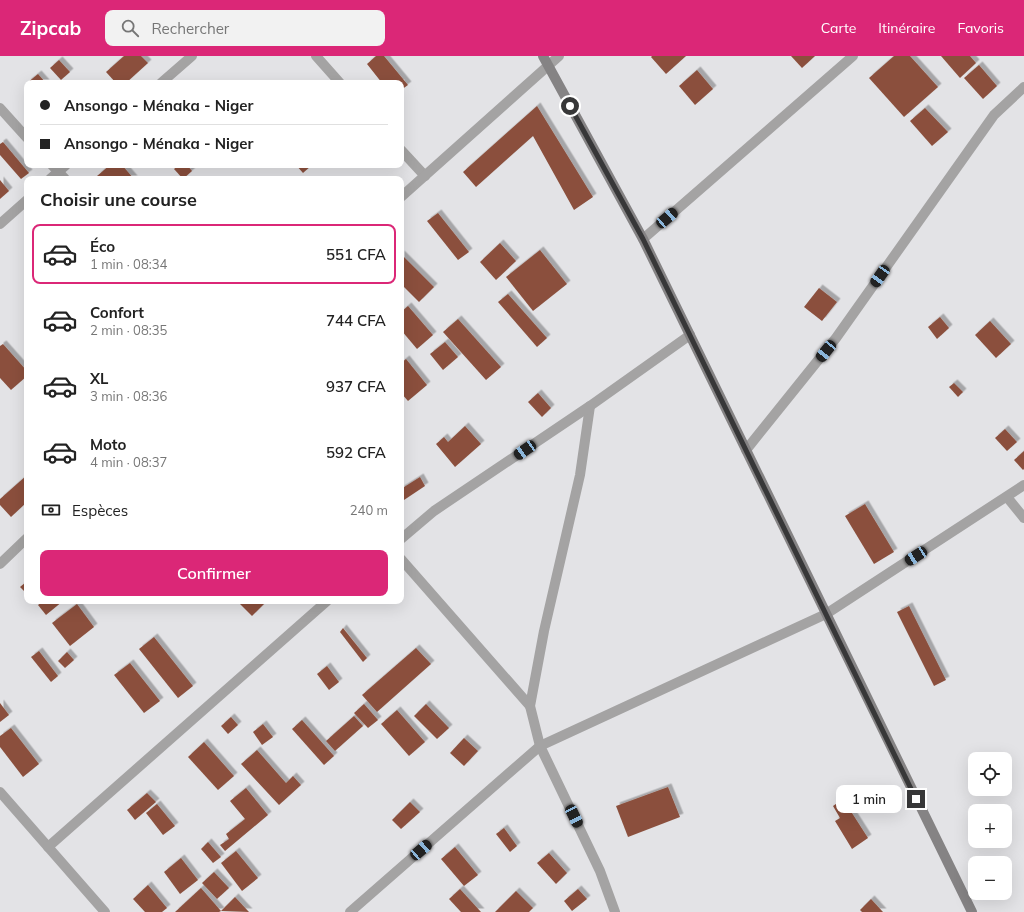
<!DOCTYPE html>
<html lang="fr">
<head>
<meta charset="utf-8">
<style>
	:root { --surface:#fff; --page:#f2f2f2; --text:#222; --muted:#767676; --line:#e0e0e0; --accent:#db2777 }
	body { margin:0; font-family:Mulish,sans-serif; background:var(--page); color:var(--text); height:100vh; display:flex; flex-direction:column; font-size:15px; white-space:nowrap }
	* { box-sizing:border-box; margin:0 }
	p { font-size:13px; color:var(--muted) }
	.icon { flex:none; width:22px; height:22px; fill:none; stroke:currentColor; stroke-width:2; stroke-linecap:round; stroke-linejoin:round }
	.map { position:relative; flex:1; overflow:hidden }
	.side { position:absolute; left:24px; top:120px; width:380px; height:428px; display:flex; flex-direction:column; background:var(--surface); border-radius:8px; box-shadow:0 4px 16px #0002 }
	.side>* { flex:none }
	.banner { position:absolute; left:24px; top:24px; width:380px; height:88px; border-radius:8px; box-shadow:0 4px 16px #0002; display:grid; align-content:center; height:88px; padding:0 16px; background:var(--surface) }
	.buttons { position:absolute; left:968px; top:696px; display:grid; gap:8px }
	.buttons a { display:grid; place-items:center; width:44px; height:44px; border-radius:8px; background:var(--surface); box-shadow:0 4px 16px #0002; font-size:20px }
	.end { position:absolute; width:18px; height:18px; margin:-9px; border:5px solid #373738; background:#fff; box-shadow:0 0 0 2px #fff }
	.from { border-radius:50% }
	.bubble { position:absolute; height:28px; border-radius:8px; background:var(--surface); box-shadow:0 4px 16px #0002; font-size:13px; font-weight:600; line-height:28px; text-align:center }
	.car { position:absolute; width:12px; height:24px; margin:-12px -6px; border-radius:5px; box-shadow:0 0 3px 1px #0007; background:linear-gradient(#222 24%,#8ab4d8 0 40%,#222 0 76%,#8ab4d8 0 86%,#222 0) }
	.banner b { display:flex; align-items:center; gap:14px; height:38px; font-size:15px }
	.banner b+b { border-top:1px solid var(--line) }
	.banner i { width:10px; height:10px; background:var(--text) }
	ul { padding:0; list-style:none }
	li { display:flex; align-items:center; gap:12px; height:60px; margin:0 8px 6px; padding:0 8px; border:2px solid transparent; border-radius:8px }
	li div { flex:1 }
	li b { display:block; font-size:15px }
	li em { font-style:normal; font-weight:600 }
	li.current { border-color:var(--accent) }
	li>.icon { width:36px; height:36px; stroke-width:1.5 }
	h2 { padding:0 16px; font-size:18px; line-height:48px }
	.pay { display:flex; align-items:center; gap:10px; height:44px; padding:0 16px; font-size:15px }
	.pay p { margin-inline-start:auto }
	.cta { display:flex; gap:8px; margin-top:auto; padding:8px 16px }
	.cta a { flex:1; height:46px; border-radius:8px; background:var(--accent); color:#fff; font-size:16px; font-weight:600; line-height:46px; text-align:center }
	header { display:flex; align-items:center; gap:24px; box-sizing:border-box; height:56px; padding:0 20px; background:var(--accent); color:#fff }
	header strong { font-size:19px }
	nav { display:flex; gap:22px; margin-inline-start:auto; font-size:14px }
	.search { width:280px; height:36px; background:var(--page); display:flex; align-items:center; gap:10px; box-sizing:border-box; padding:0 14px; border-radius:8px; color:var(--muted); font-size:15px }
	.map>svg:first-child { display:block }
	.building { fill:#8b503d; filter:url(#shadow) }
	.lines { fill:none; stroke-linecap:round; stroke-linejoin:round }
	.street { stroke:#a4a3a3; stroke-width:10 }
	.secondary { stroke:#858384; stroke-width:10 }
	.route { stroke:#373738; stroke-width:5 }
</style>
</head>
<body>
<header>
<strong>Zipcab</strong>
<div class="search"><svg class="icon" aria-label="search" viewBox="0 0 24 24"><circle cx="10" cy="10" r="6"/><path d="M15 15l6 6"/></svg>Rechercher</div>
<nav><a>Carte</a><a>Itinéraire</a><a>Favoris</a></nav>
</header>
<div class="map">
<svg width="1024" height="856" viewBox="0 0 1024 856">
	<defs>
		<filter id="shadow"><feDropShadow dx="3.5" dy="-3.5" stdDeviation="0" flood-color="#0004"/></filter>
	</defs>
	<rect width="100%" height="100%" fill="#e3e3e6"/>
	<g class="building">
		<path d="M124,0H141L148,7L126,27H116L106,16Z"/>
		<path d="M376,0H384L408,29L401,34V27H382L367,8Z"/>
		<path d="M652,0H686L666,18L651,1Z"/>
		<path d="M791,0H815L802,12Z"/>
		<path d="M894,0H910L938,31L904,61L869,22Z"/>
		<path d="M941,0H970L976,7L960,22Z"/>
		<path d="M59,4L70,16L61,24L50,12Z"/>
		<path d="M979,9L997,30L983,43L964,22Z"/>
		<path d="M697,14L713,33L695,49L679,30Z"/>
		<path d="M38,18L46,27H27Z"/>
		<path d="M537,50L593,141L574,154L533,80L476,131L463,116Z"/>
		<path d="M925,52L948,76L932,90L910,65Z"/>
		<path d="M3,86L29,117L21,123L0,99V88Z"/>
		<path d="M110,109H122L134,123H100L97,120Z"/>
		<path d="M179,109H187L192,115L183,123L174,113Z"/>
		<path d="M296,109H312L303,117Z"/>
		<path d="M0,124L9,135L0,143Z"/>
		<path d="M438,157L469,196L458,204L427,165Z"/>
		<path d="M500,187L516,205L496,224L480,206Z"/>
		<path d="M540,194L567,228L533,255L506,221Z"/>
		<path d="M401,198L434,231L419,246L401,228Z"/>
		<path d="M819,232L837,246L822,265L804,251Z"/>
		<path d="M508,238L547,282L537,291L498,246Z"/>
		<path d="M408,250L433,279L417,293L401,274V256Z"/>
		<path d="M940,261L949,272L937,283L928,271Z"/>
		<path d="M458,263L501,311L486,324L443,276Z"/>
		<path d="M990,265L1011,288L996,302L975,279Z"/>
		<path d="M445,286L458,301L443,314L430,298Z"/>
		<path d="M3,288L27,315V320L11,334L0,322V290Z"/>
		<path d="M406,303L427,329L408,345L401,337V307Z"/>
		<path d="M954,327L963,336L958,341L949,331Z"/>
		<path d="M538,337L551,352L542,361L528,346Z"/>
		<path d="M465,370L481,388L455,411L436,388L444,381L448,386Z"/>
		<path d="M1005,373L1017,386L1007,395L995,382Z"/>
		<path d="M1024,395V413L1023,414L1014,404Z"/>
		<path d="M26,420L27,446L11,461L0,449V443Z"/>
		<path d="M420,421L425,430L401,446V433Z"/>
		<path d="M865,448L894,496L874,508L845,460Z"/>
		<path d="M26,526L27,527V538L20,531Z"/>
		<path d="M43,545H63L46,559L38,549Z"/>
		<path d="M237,545H267L252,560Z"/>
		<path d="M77,548L94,571L70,590L52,567Z"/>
		<path d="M909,550L946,624L934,630L897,556Z"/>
		<path d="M343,572L367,602L363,606L340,576Z"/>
		<path d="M154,581L193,630L178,642L139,593Z"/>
		<path d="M416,592L431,608L377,656L362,639Z"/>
		<path d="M39,595L58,620L51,626L31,601Z"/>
		<path d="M67,596L74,604L65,612L58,605Z"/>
		<path d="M130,607L160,645L144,657L114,619Z"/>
		<path d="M327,610L339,626L329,634L317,618Z"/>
		<path d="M0,647L9,659L0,666Z"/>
		<path d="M364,648L378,664L368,672L354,657Z"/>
		<path d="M426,648L449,672L437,683L414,660Z"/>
		<path d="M397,654L425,686L409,700L381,668Z"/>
		<path d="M354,660L363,670L335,695L326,685Z"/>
		<path d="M231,661L238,669L228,678L221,670Z"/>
		<path d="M302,664L334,700L324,709L292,673Z"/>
		<path d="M263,668L273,681L262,689L253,676Z"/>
		<path d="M11,672L39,708L23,721L0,691V680Z"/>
		<path d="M464,682L478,695L464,710L450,697Z"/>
		<path d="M204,686L234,720L218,734L188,701Z"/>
		<path d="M257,694L286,727L293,720L301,729L279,749L241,708Z"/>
		<path d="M668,731L680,761L628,781L616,750Z"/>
		<path d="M246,732L268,759L225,795L220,789L229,783L226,778L245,763L230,745Z"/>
		<path d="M147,737L156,746L135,764L127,754Z"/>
		<path d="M843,743L868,782L852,793L835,765L840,762L833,750Z"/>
		<path d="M410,746L420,756L401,773L392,764Z"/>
		<path d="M157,748L175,770L163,779L146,757Z"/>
		<path d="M504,772L517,790L510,796L496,778Z"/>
		<path d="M208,786L221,801L213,807L201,793Z"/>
		<path d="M455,791L478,819L464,830L441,803Z"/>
		<path d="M236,795L258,822L242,835L221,807Z"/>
		<path d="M549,797L567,817L556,828L537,807Z"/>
		<path d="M181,802L198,824L180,838L164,816Z"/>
		<path d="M214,816L229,832L217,843L202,827Z"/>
		<path d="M148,829L167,852L162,856H145L133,843Z"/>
		<path d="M201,832L221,855L219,856H175Z"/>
		<path d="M460,833L481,856H461L449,843Z"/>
		<path d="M578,833L587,843L572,855L564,845Z"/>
		<path d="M516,835L533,852L529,856H495Z"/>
		<path d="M235,841L249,856L221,855Z"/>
		<path d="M871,843L883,856H862L860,854Z"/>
	</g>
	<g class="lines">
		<g class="street">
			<path d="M316,0L340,27"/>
			<path d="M161,27L192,0"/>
			<path d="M0,52L27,82"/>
			<path d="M401,94L425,120"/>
			<path d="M52,109L65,123"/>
			<path d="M50,123L66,109"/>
			<path d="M401,141L559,0"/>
			<path d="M0,168L27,144"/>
			<path d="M643,183L853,0"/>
			<path d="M590,350L580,419L544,575L530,650L540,690L600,815L615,856"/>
			<path d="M746,394L836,282L994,59L1024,31"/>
			<path d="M1007,441L1024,462"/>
			<path d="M401,483L434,455L590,350L690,279"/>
			<path d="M401,503L530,650"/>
			<path d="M0,508L27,482"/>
			<path d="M0,736L105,856"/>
			<path d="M48,791L327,545"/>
			<path d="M350,856L540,690L826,558L1024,429"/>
		</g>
		<path class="secondary" d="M543,0L643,183L972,856"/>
	</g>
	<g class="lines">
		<path class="route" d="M570,50L643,183L916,743"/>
	</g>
</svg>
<div class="buttons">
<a><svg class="icon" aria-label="locate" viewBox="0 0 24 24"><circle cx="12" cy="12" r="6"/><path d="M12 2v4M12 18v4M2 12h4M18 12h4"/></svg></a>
<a>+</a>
<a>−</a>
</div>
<i class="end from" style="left:570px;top:50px"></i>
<i class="end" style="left:916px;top:743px"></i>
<div class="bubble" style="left:836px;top:729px;width:66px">1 min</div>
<i class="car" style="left:667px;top:162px;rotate:49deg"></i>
<i class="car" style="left:880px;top:220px;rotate:215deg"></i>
<i class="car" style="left:826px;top:295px;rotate:219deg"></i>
<i class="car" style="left:525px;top:394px;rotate:236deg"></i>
<i class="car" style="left:916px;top:500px;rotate:237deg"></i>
<i class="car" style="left:574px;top:760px;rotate:154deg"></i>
<i class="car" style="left:421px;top:794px;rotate:49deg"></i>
<div class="banner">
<b><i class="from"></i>Ansongo - Ménaka - Niger</b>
<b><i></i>Ansongo - Ménaka - Niger</b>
</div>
<section class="side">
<h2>Choisir une course</h2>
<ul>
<li class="current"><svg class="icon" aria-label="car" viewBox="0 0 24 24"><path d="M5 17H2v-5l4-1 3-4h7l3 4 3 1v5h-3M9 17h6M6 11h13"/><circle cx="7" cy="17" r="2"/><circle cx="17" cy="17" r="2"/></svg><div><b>Éco</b><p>1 min · 08:34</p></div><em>551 CFA</em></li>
<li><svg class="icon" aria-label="car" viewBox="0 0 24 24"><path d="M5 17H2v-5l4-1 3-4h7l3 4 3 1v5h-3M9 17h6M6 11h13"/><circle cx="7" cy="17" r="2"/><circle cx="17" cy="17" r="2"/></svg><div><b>Confort</b><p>2 min · 08:35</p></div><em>744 CFA</em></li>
<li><svg class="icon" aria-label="car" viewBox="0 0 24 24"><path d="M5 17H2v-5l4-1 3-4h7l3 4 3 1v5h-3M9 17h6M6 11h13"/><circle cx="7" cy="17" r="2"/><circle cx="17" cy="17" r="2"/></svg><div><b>XL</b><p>3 min · 08:36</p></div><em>937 CFA</em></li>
<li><svg class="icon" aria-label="car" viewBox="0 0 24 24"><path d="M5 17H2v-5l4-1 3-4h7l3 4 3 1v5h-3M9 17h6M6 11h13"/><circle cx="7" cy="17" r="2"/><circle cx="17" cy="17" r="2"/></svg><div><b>Moto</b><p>4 min · 08:37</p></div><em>592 CFA</em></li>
</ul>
<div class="pay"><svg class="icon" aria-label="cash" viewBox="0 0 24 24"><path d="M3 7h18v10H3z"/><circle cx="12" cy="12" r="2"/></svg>Espèces<p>240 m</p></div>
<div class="cta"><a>Confirmer</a></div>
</section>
</div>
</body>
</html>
